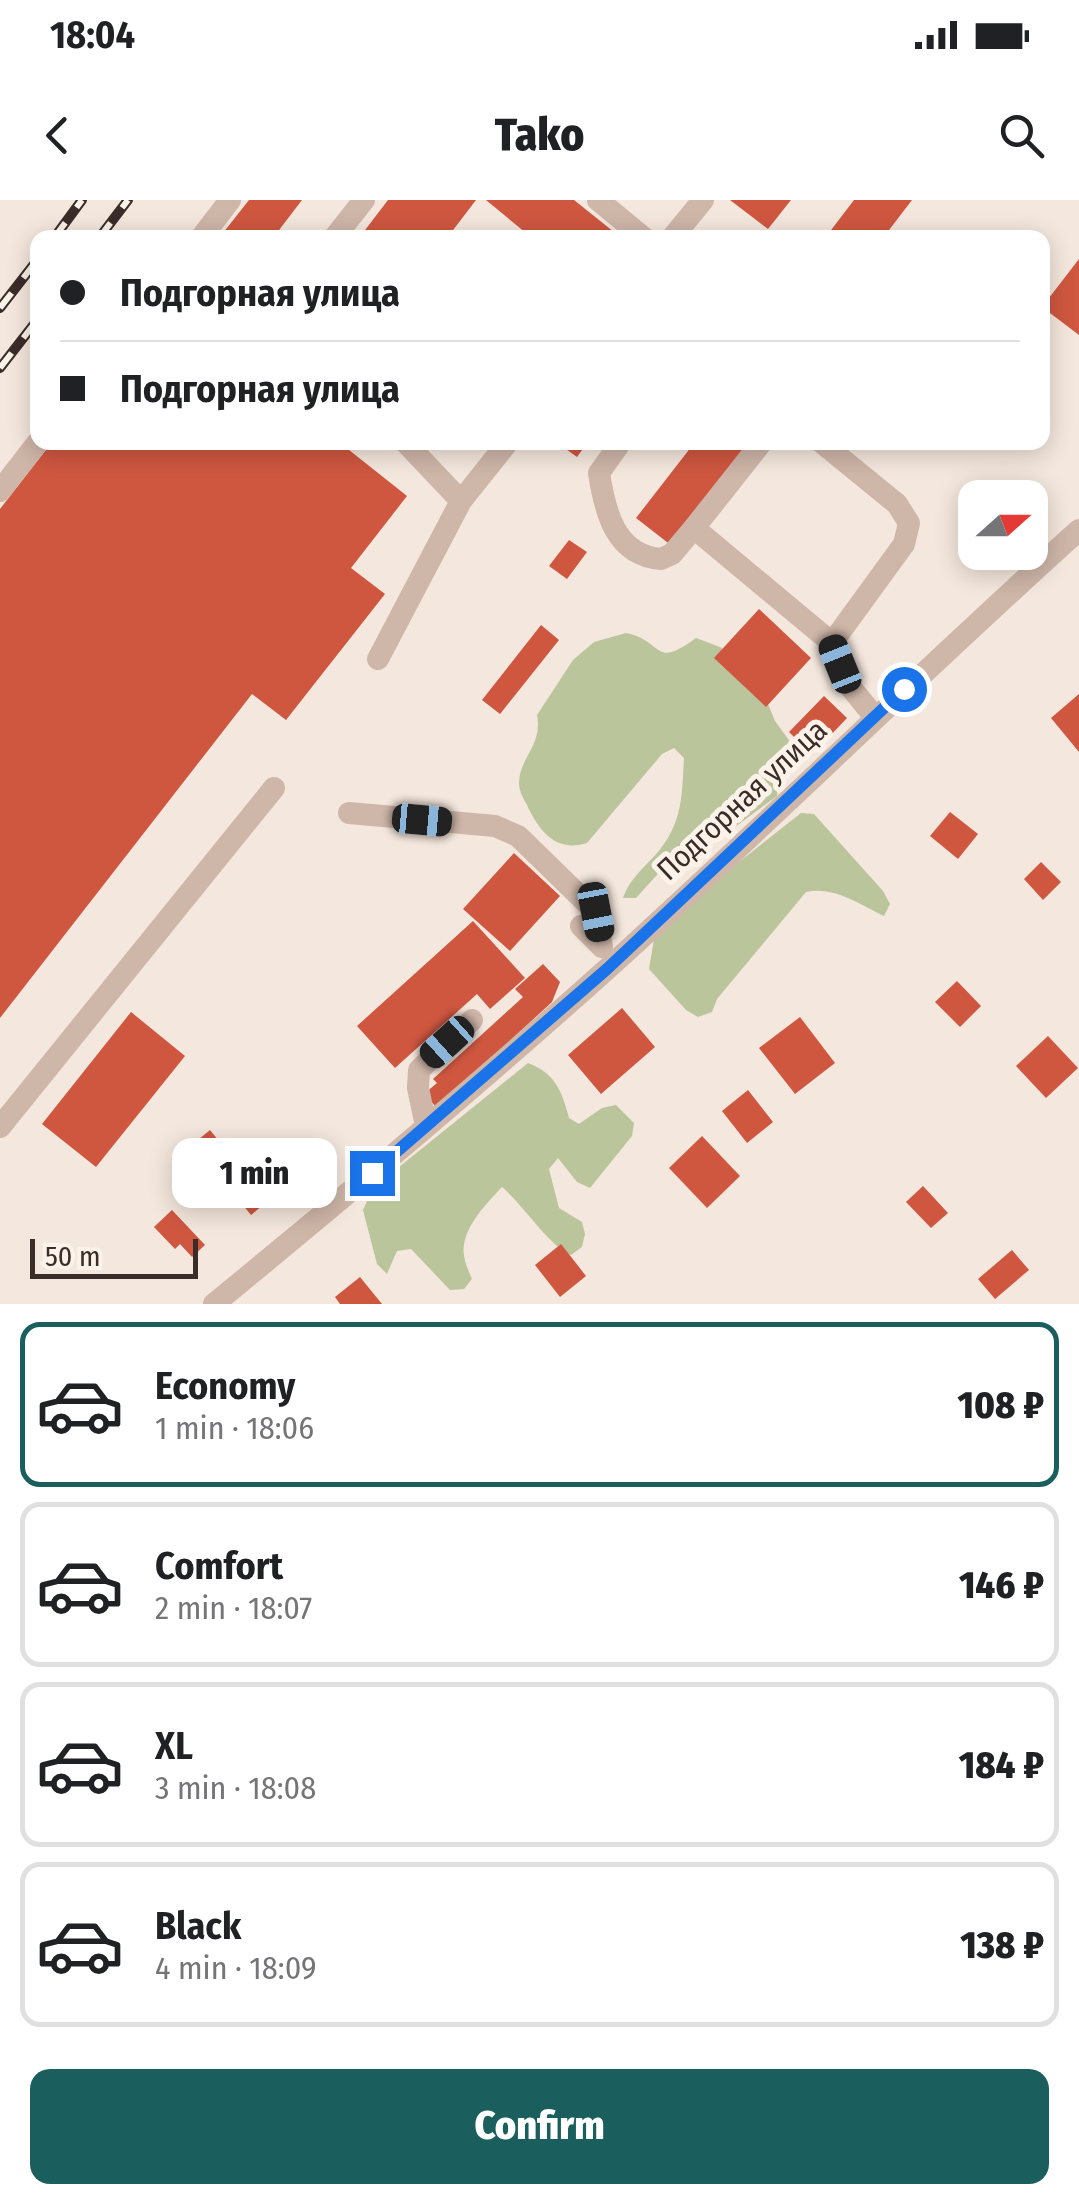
<!DOCTYPE html>
<html lang="en">
<head>
<meta charset="utf-8">
<style>
	:root { --surface:#fff; --page:#f6f6f6; --text:#202124; --muted:#757577; --line:#e0e0e0; --accent:#1a5f5e }
	body { margin:0; font-family:"Fira Sans Condensed",sans-serif; background:var(--page); color:var(--text); height:100vh; display:flex; flex-direction:column; font-size:38px; white-space:nowrap }
	* { box-sizing:border-box; margin:0 }
	p { font-size:32px; color:var(--muted) }
	.icon { flex:none; width:55px; height:55px; fill:none; stroke:currentColor; stroke-width:2; stroke-linecap:round; stroke-linejoin:round }
	.map { position:relative; height:1104px; overflow:hidden }
	.details { display:flex; flex-direction:column; background:var(--surface); flex:1 }
	.details>* { flex:none }
	.guide { position:absolute; left:30px; top:30px; width:1020px; height:220px; border-radius:20px; box-shadow:0 5px 25px #0003; display:grid; align-content:center; height:220px; padding:0 30px; background:var(--surface) }
	.needle { width:65px; rotate:69deg }
	.fabs { position:absolute; left:958px; top:280px; display:grid; gap:20px }
	.fabs a { display:grid; place-items:center; width:90px; height:90px; border-radius:20px; background:var(--surface); box-shadow:0 5px 25px #0003; font-size:50px }
	.scale { position:absolute; left:30px; bottom:25px; width:168px; box-sizing:border-box; padding-left:10px; border:5px solid #3a2c28; border-top:0; font-size:28px; line-height:35px; white-space:nowrap; color:#3a2c28; -webkit-text-stroke:8px #fbf2ea; paint-order:stroke }
	.end { position:absolute; width:45px; height:45px; margin:-22px; border:12px solid #1a73e8; background:#fff; box-shadow:0 0 0 5px #fff }
	.from { border-radius:50% }
	.bubble { position:absolute; height:70px; border-radius:20px; background:var(--surface); box-shadow:0 5px 25px #0003; font-size:32px; font-weight:800; line-height:70px; text-align:center }
	.car { position:absolute; width:30px; height:60px; margin:-30px -15px; border-radius:12px; box-shadow:0 0 8px 2px #0007; background:linear-gradient(#222 24%,#8ab4d8 0 40%,#222 0 76%,#8ab4d8 0 86%,#222 0) }
	.guide b { display:flex; align-items:center; gap:35px; height:95px; font-size:38px }
	.guide b+b { border-top:2px solid var(--line) }
	.guide i { width:25px; height:25px; background:var(--text) }
	ul { padding:18px 0 0; list-style:none }
	li { display:flex; align-items:center; gap:30px; height:165px; margin:0 20px 15px; padding:0 10px; border:5px solid var(--line); border-radius:20px }
	li div { flex:1 }
	li b { display:block; font-size:38px }
	li em { font-style:normal; font-weight:800 }
	li.on { border-color:var(--accent) }
	li>.icon { width:90px; height:90px; stroke-width:1.5 }
	.primary-button { display:flex; gap:20px; margin-top:auto; padding:20px 30px }
	.primary-button a { flex:1; height:115px; border-radius:20px; background:var(--accent); color:#fff; font-size:40px; font-weight:800; line-height:115px; text-align:center }
	.status { display:flex; justify-content:space-between; align-items:center; height:70px; padding:0 50px; background:var(--surface); direction:ltr }
	.status svg { height:28px; fill:currentColor }
	header { display:flex; justify-content:space-between; align-items:center; height:130px; padding:0 30px; background:var(--surface); font-size:45px; font-weight:800 }
	.map>svg:first-child { display:block }
	.green { fill:#bbc59b }
	.building { fill:#cf5740 }
	.lines { fill:none; stroke-linecap:round; stroke-linejoin:round }
	.minor { stroke:#ceb6a8; stroke-width:22 }
	.rail-casing { stroke:#3a2c28; stroke-width:10 }
	.rail { stroke:#fbf2ea; stroke-width:6; stroke-dasharray:19; stroke-linecap:butt }
	.route { stroke:#1a73e8; stroke-width:12 }
	.labels { text-anchor:middle; stroke-width:10; stroke-linejoin:round; paint-order:stroke }
	.street-label { font-size:30px; fill:#3a2c28; stroke:#fbf2ea }
</style>
</head>
<body>
<div class="status"><b>18:04</b><svg viewBox="0 0 49 12"><path d="M0 12V9h3v3zM5 12V6h3v6zM10 12V3h3v9zM15 12V0h3v12zM26 1h20v11H26zM47 4h2v5h-2z"/></svg></div>
<header><svg class="icon" aria-label="back" viewBox="0 0 24 24"><path d="M15 5l-7 7 7 7"/></svg>Tako<svg class="icon" aria-label="search" viewBox="0 0 24 24"><circle cx="10" cy="10" r="6"/><path d="M15 15l6 6"/></svg></header>
<div class="map">
<svg width="1079" height="1104" viewBox="0 0 1079 1104">
	<rect width="100%" height="100%" fill="#f4e7dd"/>
	<g class="green">
		<path d="M626,433C665,441 652,470 696,438L720,447L754,470L775,521L791,543L779,569L777,596L720,638L665,666L636,698H623C630,677 648,665 661,648C683,620 682,592 684,558L674,548L662,554L587,643C556,653 539,631 527,605C523,598 519,591 519,583C519,558 543,545 537,515L573,460L594,442Z"/>
		<path d="M801,613L814,614L883,691L890,704L884,716C859,704 834,686 806,692L717,799L712,812L698,817L686,810L649,769L654,739L730,669Z"/>
		<path d="M528,863C555,873 562,891 569,918L579,924L602,908L616,905L634,923L632,936L590,988L577,982L558,958L549,969L559,1008L582,1022L585,1034L582,1047L571,1055C550,1047 523,1005 502,987C486,1004 460,1030 464,1056C465,1063 469,1072 472,1079L464,1089L450,1090L411,1049L397,1051L387,1074L377,1064L363,1010L373,988Z"/>
	</g>
	<g class="building">
		<path d="M249,0H302L273,38H219Z"/>
		<path d="M388,0H476L447,38H359Z"/>
		<path d="M486,0H574L614,32L610,38H532Z"/>
		<path d="M730,0H791L768,29Z"/>
		<path d="M854,0H912L883,38H825Z"/>
		<path d="M1079,59V135L1042,107Z"/>
		<path d="M52,242H339L407,296L351,368L385,394L286,520L252,494L0,818V309Z"/>
		<path d="M556,242H588L577,257Z"/>
		<path d="M695,242H754L672,346L636,318Z"/>
		<path d="M569,340L587,352L567,379L549,366Z"/>
		<path d="M759,409L811,458L766,507L714,458Z"/>
		<path d="M541,425L559,440L500,514L482,500Z"/>
		<path d="M1079,494V552L1051,518Z"/>
		<path d="M824,496L847,518L812,555L789,532Z"/>
		<path d="M950,612L978,634L958,659L930,636Z"/>
		<path d="M514,653L560,696L510,751L463,709Z"/>
		<path d="M1041,662L1061,682L1043,700L1024,679Z"/>
		<path d="M473,721L525,778L490,809L477,794L395,868L357,826Z"/>
		<path d="M543,764L560,782L552,802L437,908L424,894L437,883L433,879L523,797L515,789Z"/>
		<path d="M957,781L981,806L960,827L935,802Z"/>
		<path d="M622,808L655,847L601,894L568,855Z"/>
		<path d="M131,812L185,856L96,967L42,924Z"/>
		<path d="M800,817L835,863L795,894L759,848Z"/>
		<path d="M1048,836L1078,868L1046,898L1016,866Z"/>
		<path d="M748,890L773,922L747,943L722,911Z"/>
		<path d="M210,930L268,1001L251,1015L193,944Z"/>
		<path d="M702,936L740,976L707,1008L669,968Z"/>
		<path d="M923,986L948,1013L931,1028L906,1002Z"/>
		<path d="M172,1010L205,1045L192,1057L180,1044L175,1049L154,1027Z"/>
		<path d="M561,1044L586,1076L560,1097L535,1065Z"/>
		<path d="M1012,1050L1029,1070L995,1099L978,1079Z"/>
		<path d="M360,1077L382,1104H340L335,1097Z"/>
	</g>
	<g class="lines">
		<g class="minor">
			<path d="M598,0L644,38"/>
			<path d="M201,38L230,0"/>
			<path d="M334,38L364,0"/>
			<path d="M672,38L703,0"/>
			<path d="M405,242L461,301"/>
			<path d="M621,242L599,273C605,312 615,355 661,359L672,354L694,328L832,443L848,484L874,516"/>
			<path d="M821,242L897,304L909,323L904,344L832,443"/>
			<path d="M0,291L38,242"/>
			<path d="M694,328L762,242"/>
			<path d="M378,459L461,301L508,242"/>
			<path d="M349,613L495,626L518,636L596,712L602,747L581,726"/>
			<path d="M426,926L418,888L419,870L472,820"/>
			<path d="M0,927L274,588"/>
			<path d="M214,1104C347,995 479,884 607,769C766,625 919,474 1079,330"/>
		</g>
		<g class="rail-casing">
			<g id="rail">
				<path d="M54,38L82,0"/>
				<path d="M99,38L128,0"/>
				<path d="M0,108L38,59"/>
				<path d="M0,168L38,119"/>
			</g>
		</g>
		<use href="#rail" class="rail"/>
	</g>
	<g class="lines">
		<path class="route" d="M372,973L607,769L904,489"/>
	</g>
	<g class="labels">
		<g class="street-label">
			<text transform="translate(742 600) rotate(-43)" y="10">Подгорная улица</text>
		</g>
	</g>
</svg>
<div class="fabs">
<a><svg class="needle" viewBox="-14 -14 28 28"><path d="M0-13l5 13h-10z" fill="#e53935"/><path d="M0 13l5-13h-10z" fill="#757577"/></svg></a>
</div>
<div class="scale">50 m</div>
<i class="end from" style="left:904px;top:489px"></i>
<i class="end" style="left:372px;top:973px"></i>
<div class="bubble" style="left:172px;top:938px;width:165px">1 min</div>
<i class="car" style="left:840px;top:464px;rotate:338deg"></i>
<i class="car" style="left:422px;top:620px;rotate:95deg"></i>
<i class="car" style="left:596px;top:712px;rotate:169deg"></i>
<i class="car" style="left:447px;top:842px;rotate:228deg"></i>
<div class="guide">
<b><i class="from"></i>Подгорная улица</b>
<b><i></i>Подгорная улица</b>
</div>
</div>
<section class="details">
<ul>
<li class="on"><svg class="icon" aria-label="car" viewBox="0 0 24 24"><path d="M5 17H2v-5l4-1 3-4h7l3 4 3 1v5h-3M9 17h6M6 11h13"/><circle cx="7" cy="17" r="2"/><circle cx="17" cy="17" r="2"/></svg><div><b>Economy</b><p>1 min · 18:06</p></div><em>108 ₽</em></li>
<li><svg class="icon" aria-label="car" viewBox="0 0 24 24"><path d="M5 17H2v-5l4-1 3-4h7l3 4 3 1v5h-3M9 17h6M6 11h13"/><circle cx="7" cy="17" r="2"/><circle cx="17" cy="17" r="2"/></svg><div><b>Comfort</b><p>2 min · 18:07</p></div><em>146 ₽</em></li>
<li><svg class="icon" aria-label="car" viewBox="0 0 24 24"><path d="M5 17H2v-5l4-1 3-4h7l3 4 3 1v5h-3M9 17h6M6 11h13"/><circle cx="7" cy="17" r="2"/><circle cx="17" cy="17" r="2"/></svg><div><b>XL</b><p>3 min · 18:08</p></div><em>184 ₽</em></li>
<li><svg class="icon" aria-label="car" viewBox="0 0 24 24"><path d="M5 17H2v-5l4-1 3-4h7l3 4 3 1v5h-3M9 17h6M6 11h13"/><circle cx="7" cy="17" r="2"/><circle cx="17" cy="17" r="2"/></svg><div><b>Black</b><p>4 min · 18:09</p></div><em>138 ₽</em></li>
</ul>
<div class="primary-button"><a>Confirm</a></div>
</section>
</body>
</html>
